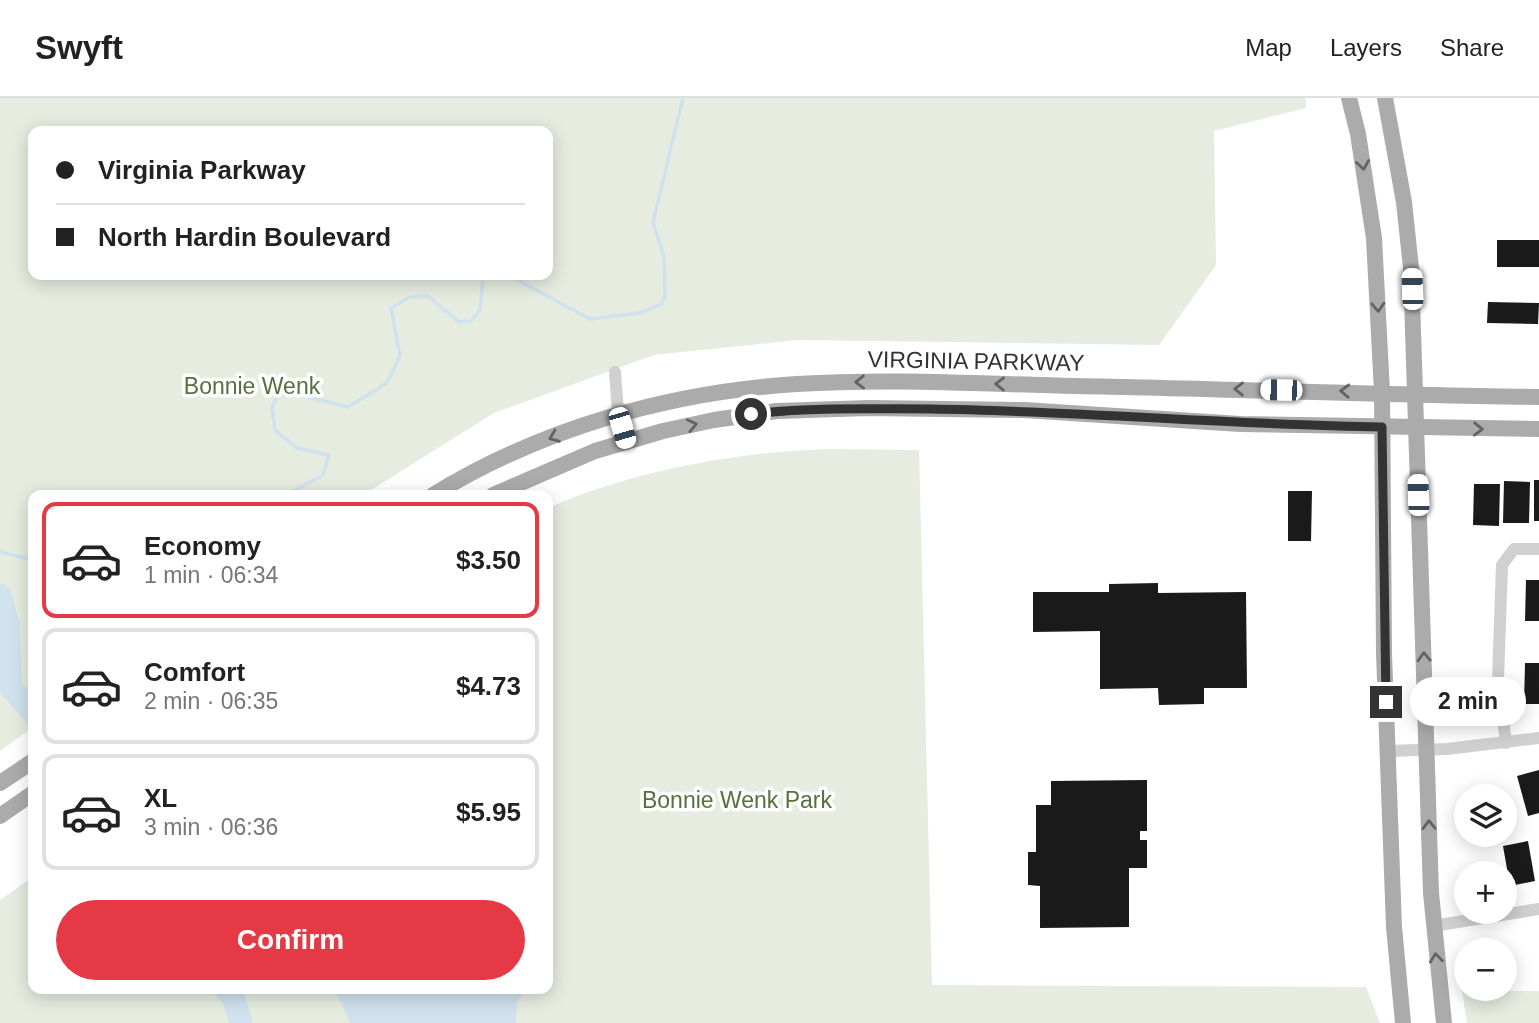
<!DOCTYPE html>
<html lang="en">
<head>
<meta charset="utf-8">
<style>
	:root { --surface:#fff; --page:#f2f2f2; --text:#222; --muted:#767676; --line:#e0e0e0; --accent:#e63946 }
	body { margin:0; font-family:Helvetica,sans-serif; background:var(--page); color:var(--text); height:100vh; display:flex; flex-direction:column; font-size:26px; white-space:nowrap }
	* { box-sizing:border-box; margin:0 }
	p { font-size:23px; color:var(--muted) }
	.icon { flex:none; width:38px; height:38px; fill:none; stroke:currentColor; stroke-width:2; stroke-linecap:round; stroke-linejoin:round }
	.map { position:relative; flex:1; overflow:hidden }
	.details { position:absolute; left:28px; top:392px; width:525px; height:504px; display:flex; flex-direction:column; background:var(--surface); border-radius:14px; box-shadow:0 4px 18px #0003 }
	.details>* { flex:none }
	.top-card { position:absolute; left:28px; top:28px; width:525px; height:154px; border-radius:14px; box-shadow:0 4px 18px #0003; display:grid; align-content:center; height:154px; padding:0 28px; background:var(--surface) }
	.fabs { position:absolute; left:1454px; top:686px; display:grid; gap:14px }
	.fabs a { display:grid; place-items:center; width:63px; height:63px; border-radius:50%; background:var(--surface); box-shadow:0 4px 18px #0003; font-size:35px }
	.end { position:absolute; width:32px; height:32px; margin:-16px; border:9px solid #333; background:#fff; box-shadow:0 0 0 4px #fff }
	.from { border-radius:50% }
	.bubble { position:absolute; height:49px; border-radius:24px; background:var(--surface); box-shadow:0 4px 18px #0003; font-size:23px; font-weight:800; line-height:49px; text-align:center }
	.car { position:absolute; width:21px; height:42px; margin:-21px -10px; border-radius:9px; box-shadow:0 0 5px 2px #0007; background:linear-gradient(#fff 24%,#345 0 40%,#fff 0 76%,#345 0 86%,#fff 0) }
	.top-card b { display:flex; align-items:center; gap:24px; height:66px; font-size:26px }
	.top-card b+b { border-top:2px solid var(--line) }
	.top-card i { width:18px; height:18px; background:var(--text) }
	ul { padding:12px 0 0; list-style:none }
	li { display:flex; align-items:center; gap:21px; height:116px; margin:0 14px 10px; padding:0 14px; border:4px solid var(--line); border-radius:14px }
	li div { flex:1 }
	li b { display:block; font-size:26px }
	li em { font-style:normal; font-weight:800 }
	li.on { border-color:var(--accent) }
	li>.icon { width:63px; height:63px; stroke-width:1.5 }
	.button { display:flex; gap:14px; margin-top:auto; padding:14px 28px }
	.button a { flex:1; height:80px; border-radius:42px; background:var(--accent); color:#fff; font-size:28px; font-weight:800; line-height:80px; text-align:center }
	header { display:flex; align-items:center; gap:42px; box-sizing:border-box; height:98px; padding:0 35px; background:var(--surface); border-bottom:2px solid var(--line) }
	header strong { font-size:33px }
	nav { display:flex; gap:38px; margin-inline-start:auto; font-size:24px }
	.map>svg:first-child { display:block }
	.green { fill:#e6ecdf; fill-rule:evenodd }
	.water { fill:#cfe2ee }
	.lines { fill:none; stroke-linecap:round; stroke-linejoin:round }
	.stream { stroke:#cfe2ee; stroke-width:3.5 }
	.river { stroke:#cfe2ee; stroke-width:23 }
	.building { fill:#1a1a1a }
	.minor { stroke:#d0d0d0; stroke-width:12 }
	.major { stroke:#ababab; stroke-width:16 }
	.oneway { stroke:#636363 }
	.route { stroke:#333; stroke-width:9 }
	.labels { text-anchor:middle; stroke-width:7; stroke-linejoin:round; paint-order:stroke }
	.street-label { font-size:23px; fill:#333; stroke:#fff }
	.park-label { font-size:23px; fill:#56703f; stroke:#fff }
</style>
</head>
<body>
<header>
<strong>Swyft</strong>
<nav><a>Map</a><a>Layers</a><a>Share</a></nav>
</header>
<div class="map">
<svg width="1539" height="925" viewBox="0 0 1539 925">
	<rect width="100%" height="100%" fill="#fff"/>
	<g class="green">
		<path d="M0,0H1306V10L1214,33L1216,167L1159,247L797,242L654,257L494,315L363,397H33V629L0,653ZM33,33H548V177H33Z"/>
		<path d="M828,351L919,352L932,887L1366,889L1380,925H0V802L33,779V891H548V410C632,373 736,354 828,351Z"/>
		<path d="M1462,893H1539V925H1467Z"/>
	</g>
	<path class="water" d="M335,891H524L523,896L517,903L516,925H350Z"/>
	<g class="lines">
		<g class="stream">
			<path d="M501,177L514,180L590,221L640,215L661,206L665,198L664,159L653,124L683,0"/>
			<path d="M286,397L323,377L329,357L297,350L275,332L272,310L277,298L296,296L348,309L387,285L400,258L391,210L410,199L428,198L459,224L471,223L480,212L483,180L499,177"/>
			<path d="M0,454L33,462"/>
		</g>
		<g class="river">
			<path d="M0,497L8,526L11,590L33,615"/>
			<path d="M225,891L233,899L241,925"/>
		</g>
	</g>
	<g class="building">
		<rect x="1497" y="142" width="42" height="27"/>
		<path d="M1488,204L1539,205L1538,226L1487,225Z"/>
		<rect x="1534" y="382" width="5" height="41"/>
		<path d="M1504,383L1530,384L1529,425H1503Z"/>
		<path d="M1474,386H1500L1499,428L1473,427Z"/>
		<path d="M1288,393H1312L1311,443H1288Z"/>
		<path d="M1526,482H1539V523H1525Z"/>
		<path d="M1158,485V495L1246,494L1247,590H1204V606L1159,607L1158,590L1100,591V533L1033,534V494H1109V486Z"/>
		<path d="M1525,565H1539V606H1524Z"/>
		<path d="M1539,672V715L1528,718L1517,678Z"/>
		<path d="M1147,682V733H1140V742H1147V770H1129V829L1040,830V788L1028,787V754H1036V707H1051V683Z"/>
		<path d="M1528,743L1535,783L1510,788L1503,748Z"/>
	</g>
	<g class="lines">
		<g class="minor">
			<path d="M615,274L618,315L626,344"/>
			<path d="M1506,645L1498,581L1502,467L1514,451H1539"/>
			<path d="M1388,653L1447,651L1539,640"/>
			<path d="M1433,828L1539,811"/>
		</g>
		<g class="major">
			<path d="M1349,0L1358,36L1374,140L1382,294L1384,555L1394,829L1403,925"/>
			<path d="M1385,0L1404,104L1411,170L1431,795L1444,925"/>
			<path d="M433,397C542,330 670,294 797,286C890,280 983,286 1075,288C1230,291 1384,297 1539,299"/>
			<path d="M493,397L595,353L663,333L714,322L777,313L868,310L1024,312L1240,326L1539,331"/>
			<path d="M0,685L33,663"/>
			<path d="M0,718L33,695"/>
		</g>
	</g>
	<defs><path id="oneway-chevron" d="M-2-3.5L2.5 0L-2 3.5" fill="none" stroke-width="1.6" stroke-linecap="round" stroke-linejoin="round" transform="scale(1.75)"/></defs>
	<g class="oneway">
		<use href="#oneway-chevron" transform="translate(1363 67) rotate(81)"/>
		<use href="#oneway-chevron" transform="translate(1378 209) rotate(87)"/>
		<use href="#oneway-chevron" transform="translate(860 284) rotate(179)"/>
		<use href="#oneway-chevron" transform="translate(1000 286) rotate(-179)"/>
		<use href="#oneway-chevron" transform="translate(1239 291) rotate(-179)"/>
		<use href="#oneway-chevron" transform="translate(1345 293) rotate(-178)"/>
		<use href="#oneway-chevron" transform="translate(692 327) rotate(-12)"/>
		<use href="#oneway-chevron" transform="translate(1478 331) rotate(1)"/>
		<use href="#oneway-chevron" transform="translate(554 339) rotate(159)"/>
		<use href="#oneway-chevron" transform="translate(1424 559) rotate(-92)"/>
		<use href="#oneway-chevron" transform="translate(1429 727) rotate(-91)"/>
		<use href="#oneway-chevron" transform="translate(1436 860) rotate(-96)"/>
	</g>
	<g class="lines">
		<path class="route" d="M751,316C811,309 871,311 931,311C1082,313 1232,327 1382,329L1386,604"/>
	</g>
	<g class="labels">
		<g class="street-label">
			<text transform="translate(976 263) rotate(1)" y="8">VIRGINIA PARKWAY</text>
		</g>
		<g class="park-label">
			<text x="252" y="296">Bonnie Wenk</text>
			<text x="737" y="710">Bonnie Wenk Park</text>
		</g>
	</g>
</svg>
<div class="fabs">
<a><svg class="icon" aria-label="layers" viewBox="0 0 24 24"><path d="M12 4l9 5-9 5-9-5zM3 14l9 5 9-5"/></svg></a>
<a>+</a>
<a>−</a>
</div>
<i class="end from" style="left:751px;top:316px"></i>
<i class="end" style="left:1386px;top:604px"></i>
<div class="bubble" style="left:1410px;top:579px;width:116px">2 min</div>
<i class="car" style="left:1412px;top:191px;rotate:358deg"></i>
<i class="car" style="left:1281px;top:292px;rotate:271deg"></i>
<i class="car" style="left:622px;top:330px;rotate:164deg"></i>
<i class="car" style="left:1418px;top:397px;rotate:358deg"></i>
<div class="top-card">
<b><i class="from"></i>Virginia Parkway</b>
<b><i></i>North Hardin Boulevard</b>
</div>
<section class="details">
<ul>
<li class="on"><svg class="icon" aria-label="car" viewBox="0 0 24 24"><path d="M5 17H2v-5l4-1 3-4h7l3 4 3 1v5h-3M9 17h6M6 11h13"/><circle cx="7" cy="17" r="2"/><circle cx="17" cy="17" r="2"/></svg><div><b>Economy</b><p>1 min · 06:34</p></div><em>$3.50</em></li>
<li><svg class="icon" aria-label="car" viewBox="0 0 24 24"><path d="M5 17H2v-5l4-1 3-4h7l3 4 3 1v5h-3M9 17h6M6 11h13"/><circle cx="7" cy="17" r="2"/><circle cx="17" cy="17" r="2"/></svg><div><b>Comfort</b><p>2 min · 06:35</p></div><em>$4.73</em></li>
<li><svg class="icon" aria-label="car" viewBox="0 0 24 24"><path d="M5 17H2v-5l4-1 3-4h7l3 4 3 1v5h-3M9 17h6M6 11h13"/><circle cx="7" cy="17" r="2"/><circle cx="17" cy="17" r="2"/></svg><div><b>XL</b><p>3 min · 06:36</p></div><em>$5.95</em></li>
</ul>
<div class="button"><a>Confirm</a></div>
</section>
</div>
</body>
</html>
